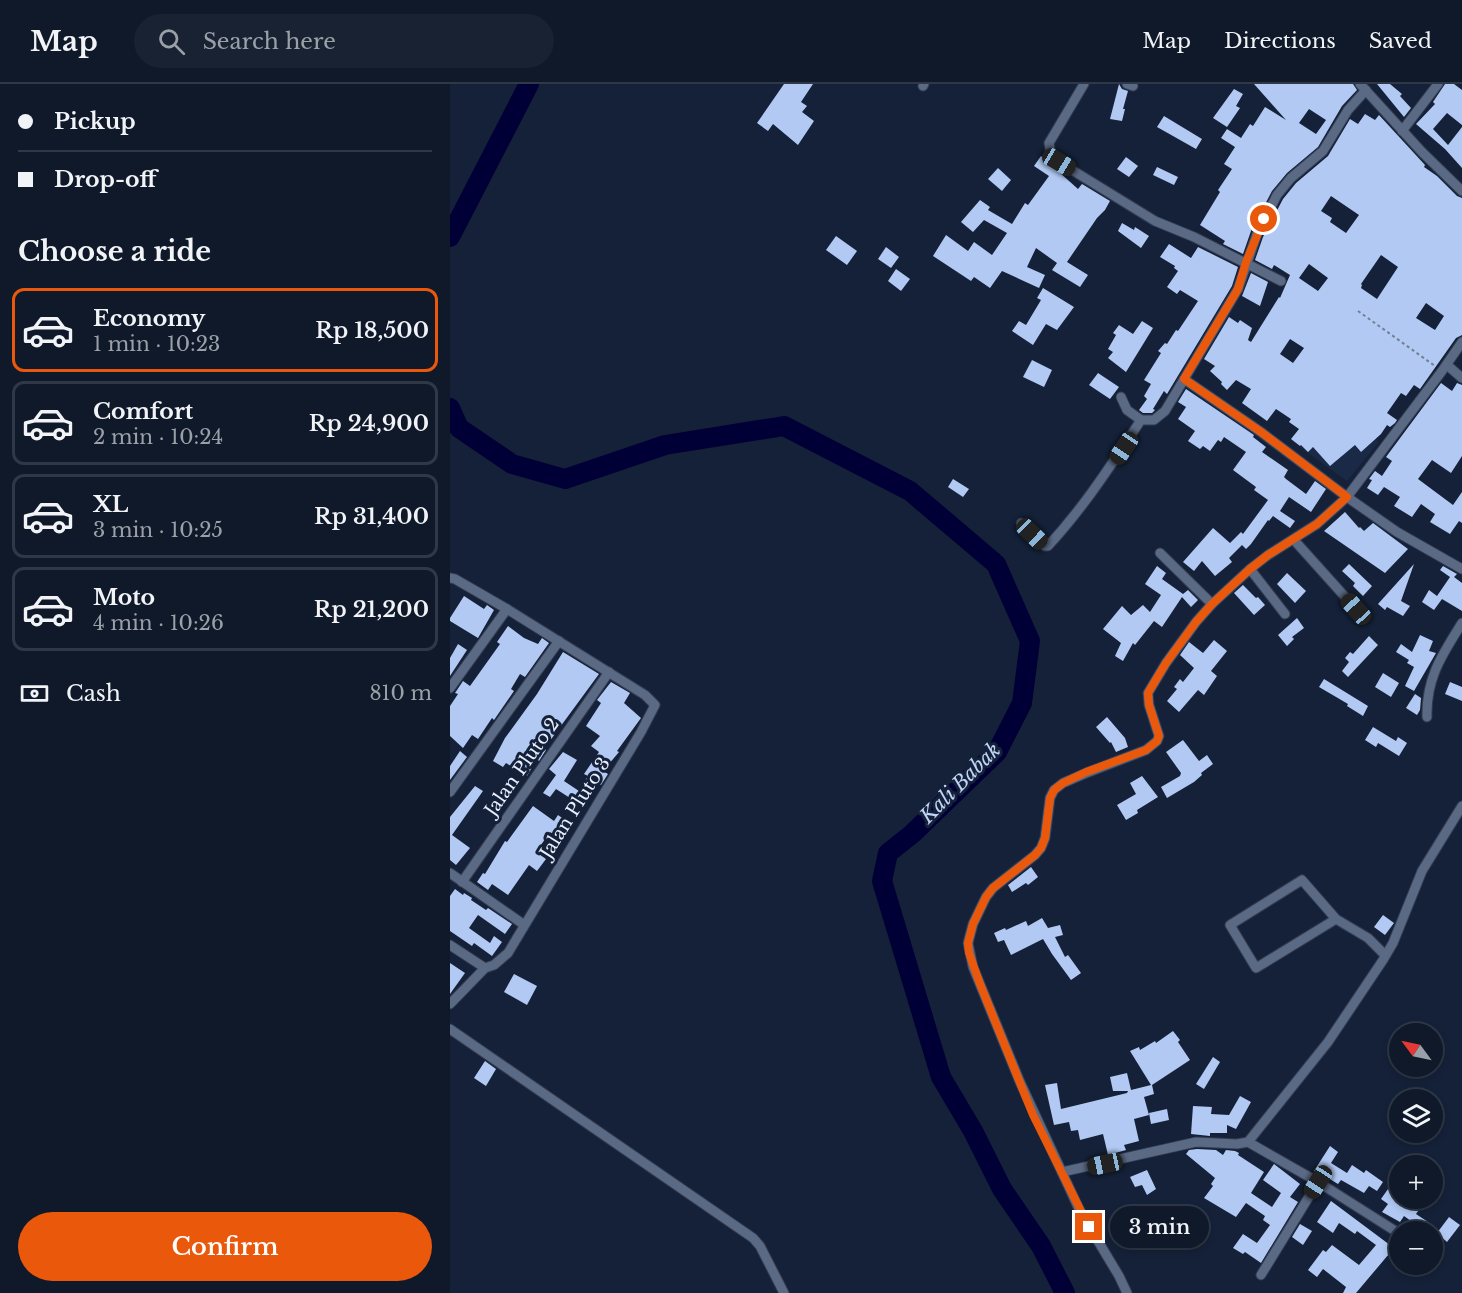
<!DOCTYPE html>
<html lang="en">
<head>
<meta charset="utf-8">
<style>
	:root { --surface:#0f192a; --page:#182232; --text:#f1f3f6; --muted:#9ba0a8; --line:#2f3847; --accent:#ea580c }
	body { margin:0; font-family:"Libre Baskerville",serif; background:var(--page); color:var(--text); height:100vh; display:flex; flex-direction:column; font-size:22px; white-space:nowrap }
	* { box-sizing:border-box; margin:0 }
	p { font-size:20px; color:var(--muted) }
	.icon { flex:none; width:33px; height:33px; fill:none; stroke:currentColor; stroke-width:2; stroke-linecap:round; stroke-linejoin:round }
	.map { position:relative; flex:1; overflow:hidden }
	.details { display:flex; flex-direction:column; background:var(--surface); width:450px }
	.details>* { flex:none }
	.hud { display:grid; align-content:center; height:132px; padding:0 18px; background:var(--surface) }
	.needle { width:39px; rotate:303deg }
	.tools { position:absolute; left:939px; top:939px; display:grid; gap:12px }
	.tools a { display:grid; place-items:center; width:54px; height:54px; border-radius:50%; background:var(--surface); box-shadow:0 3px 9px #0003,0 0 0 2px var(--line); font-size:30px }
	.end { position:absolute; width:27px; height:27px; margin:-14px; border:8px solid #ea580c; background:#fff; box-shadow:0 0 0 3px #fff }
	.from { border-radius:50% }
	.bubble { position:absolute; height:42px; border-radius:21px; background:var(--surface); box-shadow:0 3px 9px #0003,0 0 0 2px var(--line); font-size:20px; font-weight:600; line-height:42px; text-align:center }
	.car { position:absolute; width:18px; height:36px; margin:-18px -9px; border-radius:8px; box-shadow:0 0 4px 2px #0007; background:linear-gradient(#222 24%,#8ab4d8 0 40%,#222 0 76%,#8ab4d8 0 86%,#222 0) }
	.hud b { display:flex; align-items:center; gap:21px; height:57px; font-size:22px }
	.hud b+b { border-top:2px solid var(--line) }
	.hud i { width:15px; height:15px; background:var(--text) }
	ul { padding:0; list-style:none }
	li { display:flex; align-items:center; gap:18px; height:84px; margin:0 12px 9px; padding:0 6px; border:3px solid var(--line); border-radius:12px }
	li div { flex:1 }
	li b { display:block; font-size:22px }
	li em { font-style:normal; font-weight:600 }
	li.selected { border-color:var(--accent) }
	li>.icon { width:54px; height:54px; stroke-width:1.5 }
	h2 { padding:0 18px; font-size:27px; line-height:72px }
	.pay { display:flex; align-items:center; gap:15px; height:66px; padding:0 18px; font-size:22px }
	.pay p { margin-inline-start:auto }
	.action { display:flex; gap:12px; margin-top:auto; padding:12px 18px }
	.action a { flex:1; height:69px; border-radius:36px; background:var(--accent); color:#fff; font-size:24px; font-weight:600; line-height:69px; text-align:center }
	header { display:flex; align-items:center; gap:36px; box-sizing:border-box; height:84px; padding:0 30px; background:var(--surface); border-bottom:2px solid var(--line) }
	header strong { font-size:28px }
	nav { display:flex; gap:33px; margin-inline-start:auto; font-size:21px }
	.search { width:420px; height:54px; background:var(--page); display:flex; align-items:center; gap:15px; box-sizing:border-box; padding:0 21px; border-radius:33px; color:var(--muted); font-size:22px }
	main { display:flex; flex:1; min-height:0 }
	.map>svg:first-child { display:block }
	.built { fill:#1a2946 }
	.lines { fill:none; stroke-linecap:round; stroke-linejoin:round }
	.river { stroke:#000036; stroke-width:20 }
	.building { fill:#b1c9f3; fill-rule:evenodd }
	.minor-casing { stroke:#343c50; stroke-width:11 }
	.path { stroke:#747f93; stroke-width:2; stroke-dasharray:3 3; stroke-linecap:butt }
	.minor { stroke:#5a6984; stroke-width:9 }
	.route { stroke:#ea580c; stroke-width:8 }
	.labels { text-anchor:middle; stroke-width:6; stroke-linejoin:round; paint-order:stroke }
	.street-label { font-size:18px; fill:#e6efff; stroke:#142138 }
	.water-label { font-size:20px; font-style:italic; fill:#c0d4f8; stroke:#142138 }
</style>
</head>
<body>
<header>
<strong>Map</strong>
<div class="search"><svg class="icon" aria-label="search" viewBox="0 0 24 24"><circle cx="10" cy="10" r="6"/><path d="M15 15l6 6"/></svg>Search here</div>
<nav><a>Map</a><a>Directions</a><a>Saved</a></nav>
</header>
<main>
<section class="details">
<div class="hud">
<b><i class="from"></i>Pickup</b>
<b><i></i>Drop-off</b>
</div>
<h2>Choose a ride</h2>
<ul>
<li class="selected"><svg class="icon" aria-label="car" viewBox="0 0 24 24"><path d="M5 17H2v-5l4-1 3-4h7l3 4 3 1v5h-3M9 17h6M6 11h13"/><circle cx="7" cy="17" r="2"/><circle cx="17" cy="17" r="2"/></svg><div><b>Economy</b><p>1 min · 10:23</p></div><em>Rp 18,500</em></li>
<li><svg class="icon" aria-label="car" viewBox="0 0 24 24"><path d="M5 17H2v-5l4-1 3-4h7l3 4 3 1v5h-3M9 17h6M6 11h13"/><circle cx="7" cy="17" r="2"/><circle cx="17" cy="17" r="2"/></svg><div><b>Comfort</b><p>2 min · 10:24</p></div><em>Rp 24,900</em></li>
<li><svg class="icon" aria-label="car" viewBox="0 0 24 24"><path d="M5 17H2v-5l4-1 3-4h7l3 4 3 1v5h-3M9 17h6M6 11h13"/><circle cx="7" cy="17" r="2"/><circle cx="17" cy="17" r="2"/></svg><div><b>XL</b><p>3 min · 10:25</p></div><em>Rp 31,400</em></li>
<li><svg class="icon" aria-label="car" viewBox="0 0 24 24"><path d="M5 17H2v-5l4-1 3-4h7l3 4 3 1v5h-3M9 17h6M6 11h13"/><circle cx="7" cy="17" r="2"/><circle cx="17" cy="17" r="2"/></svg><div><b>Moto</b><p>4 min · 10:26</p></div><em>Rp 21,200</em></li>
</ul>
<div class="pay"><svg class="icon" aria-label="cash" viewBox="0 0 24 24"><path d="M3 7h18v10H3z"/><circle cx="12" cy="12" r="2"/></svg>Cash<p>810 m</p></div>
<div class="action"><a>Confirm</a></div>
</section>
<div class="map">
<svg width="1012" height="1209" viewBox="0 0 1012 1209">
	<rect width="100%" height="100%" fill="#142138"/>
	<path class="built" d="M891,320L929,358L897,397L850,363Z"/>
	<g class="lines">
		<g class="river">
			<path d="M0,153L79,0"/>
			<path d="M0,324L9,344L62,380L115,395L215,361L334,342L460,407L546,480L580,557L572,619L547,668L462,750L438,769L432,797L491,993L523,1047L552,1105L591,1162L615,1209"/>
		</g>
	</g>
	<g class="building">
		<path d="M334,0H363L351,18L357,22L352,28L364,37L348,61L323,40L318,47L307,39Z"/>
		<path d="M669,0L672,5L678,7L673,25H675L672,37L660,35Z"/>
		<path d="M804,0H903L907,6L892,22L868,63L837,89L822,107L801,147L793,170L773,160L775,157L750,141L770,108L768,106L782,85L774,80L785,63L771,54L777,45L791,54L800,40L803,42L815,23L836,36ZM859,25L876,36L866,50L849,39Z"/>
		<path d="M927,0H940L952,10L950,12L961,24L954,33Z"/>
		<path d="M995,0H1004L1012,6V41L997,29L983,45L998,61L1012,43V84L995,65L966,40L985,20L983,18Z"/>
		<path d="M784,5L793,10L786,22L790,24L777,43L763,34Z"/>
		<path d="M915,30L925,36L929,31L975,81L974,83L987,92L1007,112L1012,114V251L1006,254L970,305L964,301L956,312L951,309L937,329L947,336L945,339L940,343L937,341L931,350L911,368L905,361L880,382L863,363L858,368L851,361L850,362L841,355L849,345L839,338L841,335L826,325L817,337L792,319L801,305L786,296L777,306L771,300L772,298L760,287L765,282L754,275L779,233L788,239L790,236L802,244L798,256L801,258L829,213L830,214L840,191L824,181L822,185L805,176L813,153L833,115L846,99L878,72L900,35L908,40ZM881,112L909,131L896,149L880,138L882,134L871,127ZM931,171L948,183L927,215L911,204L912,201L911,200ZM859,180L878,194L868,207L849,194ZM976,219L994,232L985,246L966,234ZM840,255L854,264L843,279L830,270Z"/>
		<path d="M714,32L752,55L746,65L707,43Z"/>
		<path d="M591,72L628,105L632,100L660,117L655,126L647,134L617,178L638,191L630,203L602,186L607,179L586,164L577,183L595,191L589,204L552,187L540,204L524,193L521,197L483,172L496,151L518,167L524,158L542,171L557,149L534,136L523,148L511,138L530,116L540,123L538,126L562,140L575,119L578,121L599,92L584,82Z"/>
		<path d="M676,73L688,82L679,93L667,85Z"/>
		<path d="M707,83L728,93L724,101L703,91Z"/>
		<path d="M548,84L561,96L552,107L538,95Z"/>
		<path d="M672,139L684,146L685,143L699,152L691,164L668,147Z"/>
		<path d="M386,152L407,167L397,181L376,166Z"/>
		<path d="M719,160L741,174L748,163L788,183L782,202L717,310L714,307L703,325L705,326L702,329H693L689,326L697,315L694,312L701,300L694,296L711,269L708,267L715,259L717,260L726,246L728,247L748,217L730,206L727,210L717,203L728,187L724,184L725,182L710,173Z"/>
		<path d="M436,163L449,173L441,184L428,175Z"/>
		<path d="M446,185L460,195L451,207L438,197Z"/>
		<path d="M801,189L818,198L810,222L792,212Z"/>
		<path d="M593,204L624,223L607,246L596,240L583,261L562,247L569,237L576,241L591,216L587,214Z"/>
		<path d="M692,237L703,244L676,288L658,274L663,268L658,265L666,251L663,249L669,241L683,250Z"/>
		<path d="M582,276L602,286L594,303L573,293Z"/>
		<path d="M648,289L669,303L660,315L639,301Z"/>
		<path d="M991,299L1002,307L1007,299L1012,301V372L1001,389L982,376L968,395L1003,421L1012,408V439L1009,437L1000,450L980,438L985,430L971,420L962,433L944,422L950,413L934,403L928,411L917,404L922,396L919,395L925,387L932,392L942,377L936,373Z"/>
		<path d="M736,305L804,351L803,353L816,363L812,368L838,386L834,393L836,395L856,410L865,397L876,405L861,428L839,413L830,427L845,437L840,444L823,432L819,437L818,436L801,460L796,465L792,461L779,474L782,478L765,492L752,477L744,487L733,478L763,444L780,459L791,448L793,450L818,416L804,406L806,403L783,386L796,368L774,353L771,358L768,356L760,367L753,362L750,365L738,357L745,347L728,335L736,323L728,318Z"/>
		<path d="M503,395L519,405L513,413L498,403Z"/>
		<path d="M895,428L909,444L910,443L914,447L923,439L958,465L935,489L874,447Z"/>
		<path d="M899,480L922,502L913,512L903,502L905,499L892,487Z"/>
		<path d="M964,480L951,517L960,522L953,532L937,523L935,526L928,520Z"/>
		<path d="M707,482L716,489L712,495L733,510L738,506L748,516L741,523L732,513L712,543L704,537L685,561L683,559L673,577L665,572L671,559L653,545L672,522L681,531L693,521L700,528L711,511L695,500Z"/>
		<path d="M993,482L1007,490L1004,493L1012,499V527L992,515L984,526L972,518L979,506L987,512L1000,493L990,486Z"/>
		<path d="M837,489L856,507L845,519L827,500Z"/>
		<path d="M793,501L806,514L808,513L815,521L804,531L784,509Z"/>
		<path d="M14,512L34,525L37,521L44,526L28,554L0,537V534Z"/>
		<path d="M847,534L854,544L842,553L844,555L837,562L828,551Z"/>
		<path d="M58,542L74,554L88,560L92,554L99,559L75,593L70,590L61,605L64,607L44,636L42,634L28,655L22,651L13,664L0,652V622L8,610L5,609L13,597L20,602L50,560L47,558Z"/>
		<path d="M970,551L983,557L979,567L986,569L964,607L955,602L964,583L957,579L959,576L946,568L951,560L962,568Z"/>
		<path d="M919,552L928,561L898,593L892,587L899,578L895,574L900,568L903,570Z"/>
		<path d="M764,556L777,567L761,587L767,592L754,611L748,606L729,628L717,617L727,605L724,603L730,595L733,598L744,584L730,571L739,558L753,569Z"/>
		<path d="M8,560L17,566L0,592V574Z"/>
		<path d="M113,568L149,590L102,654L94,664L96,666L89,677L87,675L77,692L56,679L53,683L43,677L55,654L87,610Z"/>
		<path d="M933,589L949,599L941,613L925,603Z"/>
		<path d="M874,595L918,622L913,632L897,622L898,620L869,603Z"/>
		<path d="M161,598L180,609L174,619L191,634L167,667L169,668L153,687L158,690L151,701L148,699L134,723L106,705L100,713L93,709L106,691L99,685L113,668L127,676L114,697L129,707L138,692L134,690L149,668L141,662L150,652L136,642L151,619L147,616Z"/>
		<path d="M1000,598L1012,603V617L995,610Z"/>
		<path d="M965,610L971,614L970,626L967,631L956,624Z"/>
		<path d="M657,633L675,654L678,663L666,668L661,658L660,659L646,643Z"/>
		<path d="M923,643L946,657L948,653L957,659L949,672L928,659L926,663L915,656Z"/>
		<path d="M733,656L749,677L757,671L763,680L751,689L752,691L744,698L717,714L711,703L730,692L731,689L716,668Z"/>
		<path d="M10,667L17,673L0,696V682Z"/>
		<path d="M692,692L708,713L687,726L688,729L676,736L667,721L686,710L680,699Z"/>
		<path d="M25,702L33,707L2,751L20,764L6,781L0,776V733Z"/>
		<path d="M83,722L104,737L108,731L115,736L105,751L100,748L86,768L96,775L87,787L79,781L58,811L42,800L38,806L27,798L33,789L35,790L55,757L57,758Z"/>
		<path d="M581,783L588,793L578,801L576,799L562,808L558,801Z"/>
		<path d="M5,805L13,811L14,809L22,814L21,816L36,826L38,824L62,840L55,850L28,831L19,844L40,859L44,852L52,858L42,872L24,859L22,862L0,847V812Z"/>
		<path d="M933,831L944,839L935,851L924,843Z"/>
		<path d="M592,834L598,844L610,841L613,851L605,853L615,873L618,871L631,889L621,896L602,870L593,855L561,871L554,856L548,858L544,849L555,844L556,846L576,837L578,842Z"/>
		<path d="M0,879L15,889L0,910Z"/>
		<path d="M64,890L87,902L77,921L54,908Z"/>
		<path d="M723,947L730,956L728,958L740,976L702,1001L704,1010L694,1013L699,1031L684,1035L689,1057L674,1061L676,1066L658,1071L653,1050L630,1056L628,1046L621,1047L619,1038L604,1041L595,1001L607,999L611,1025L677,1009L678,1007H663L660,993L677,989L681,1006L701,1001L680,967L689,963L690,966L705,957L706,959Z"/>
		<path d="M763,973L770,978L754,1005L746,1000Z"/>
		<path d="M35,977L46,985L36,1002L24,994Z"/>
		<path d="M790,1012L801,1018L786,1045L777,1041V1049H760V1052L741,1050L743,1022L762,1023L761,1030L779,1031Z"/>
		<path d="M717,1025L719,1036L701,1040L699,1029Z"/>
		<path d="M880,1062L888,1068L881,1079L897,1089L902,1081L914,1089L916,1086L933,1098L927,1107L919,1102L914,1109L891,1096L888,1100L873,1091L872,1093L864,1087Z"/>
		<path d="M747,1065L766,1066L773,1071L776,1066L785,1067L789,1069L788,1071L814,1088L801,1109L822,1123L831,1109L813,1096L824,1080L850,1100L840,1113L848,1118L811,1179L795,1168L793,1170L783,1164L793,1150L807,1159L820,1141L813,1136L815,1132L796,1119L786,1133L754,1114L763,1102L761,1100L765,1094L736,1070L739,1066Z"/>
		<path d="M697,1086L706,1105L697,1111L692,1101L685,1103L680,1093Z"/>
		<path d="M938,1105L950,1114H959L970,1124L966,1130L981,1140L975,1148H965L968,1142L954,1132L950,1138L932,1128L938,1120L931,1115Z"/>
		<path d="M881,1117L944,1164L906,1209H893L896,1203L873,1185L867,1193L858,1186L873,1166L876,1168L882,1161L909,1181L926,1161L907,1147L905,1150L889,1139L883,1149L867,1138Z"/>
		<path d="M999,1133L1010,1141L997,1158L987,1149Z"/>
		<path d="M850,1140L862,1147L853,1161L842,1153Z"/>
	</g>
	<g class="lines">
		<g class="minor-casing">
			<g id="minor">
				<path d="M634,0L599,59L601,71L609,78L705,137L744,153L831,197"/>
				<path d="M677,0L683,2"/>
				<path d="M910,0L972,68L1012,107"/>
				<path d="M473,2L474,0"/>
				<path d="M952,47L988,0"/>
				<path d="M997,281L1012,294"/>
				<path d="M734,295L811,348L897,413L947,448L1012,485"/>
				<path d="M671,313L677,326L691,336"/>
				<path d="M571,439L595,462H598C635,422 661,381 691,336H704L715,327L788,205L807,150L827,111L841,94L873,67L898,26L916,6"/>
				<path d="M844,456L906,525"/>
				<path d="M710,469L762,520"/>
				<path d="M800,485L835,530"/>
				<path d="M0,494L5,495L57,525L195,611L205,621L191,648L58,869L44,881L35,884L0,920"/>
				<path d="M0,604L57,525"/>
				<path d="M977,633C976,594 992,571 1012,539"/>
				<path d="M0,708L109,557"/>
				<path d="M0,789L73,840"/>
				<path d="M12,798L159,588"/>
				<path d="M886,835L806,884L780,841L852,796L886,835L918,854L935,871"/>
				<path d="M0,861L35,884"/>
				<path d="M0,945L303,1154L310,1162L334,1209"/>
				<path d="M798,1058L868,1098L950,1150"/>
				<path d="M612,1088L746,1058L787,1060L798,1058L878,958L933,876L943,859L972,787L1012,722"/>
				<path d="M811,1191L868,1098"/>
				<path d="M677,1209L669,1192L630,1127L570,998L523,883L518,859L523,840L536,813L543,804L585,771L591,764L595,754L600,714L604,706L613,699L636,689L696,666L707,657L709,652L699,621L698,609L716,579L746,538L762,520L800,485L818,471L867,440L897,413L992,287L1012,258"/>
			</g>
		</g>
		<path class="path" d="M908,227L985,282"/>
		<use href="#minor" class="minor"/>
	</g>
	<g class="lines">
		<path class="route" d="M639,1143L583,1031L530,900L519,869L518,859L523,840L536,813L543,804L585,771L591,764L595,754L600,714L604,706L613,699L636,688L696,666L707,657L709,652L699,621L698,609L716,579L746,538L762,520L800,485L818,471L867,440L897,413L811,348L734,295L788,205L796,178L814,135"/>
	</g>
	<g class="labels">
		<g class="street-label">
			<text transform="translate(72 683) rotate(-55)" y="6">Jalan Pluto 2</text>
			<text transform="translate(125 724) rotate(-58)" y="6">Jalan Pluto 3</text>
		</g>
		<g class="water-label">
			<text transform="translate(510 699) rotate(-45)" y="7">Kali Babak</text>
		</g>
	</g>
</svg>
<div class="tools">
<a><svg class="needle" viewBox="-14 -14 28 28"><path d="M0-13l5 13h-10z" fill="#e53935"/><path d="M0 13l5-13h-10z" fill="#9ba0a8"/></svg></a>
<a><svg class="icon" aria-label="layers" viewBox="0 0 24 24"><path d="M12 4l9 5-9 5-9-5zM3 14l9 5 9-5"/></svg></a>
<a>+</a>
<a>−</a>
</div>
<i class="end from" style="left:814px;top:135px"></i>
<i class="end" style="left:639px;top:1143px"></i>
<div class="bubble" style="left:660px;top:1122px;width:99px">3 min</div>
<i class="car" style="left:609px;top:78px;rotate:121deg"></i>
<i class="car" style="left:674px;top:364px;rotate:214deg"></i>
<i class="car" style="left:582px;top:450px;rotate:134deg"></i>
<i class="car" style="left:906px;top:525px;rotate:318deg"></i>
<i class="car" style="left:655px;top:1080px;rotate:258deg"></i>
<i class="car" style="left:868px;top:1098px;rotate:213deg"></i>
</div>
</main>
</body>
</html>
